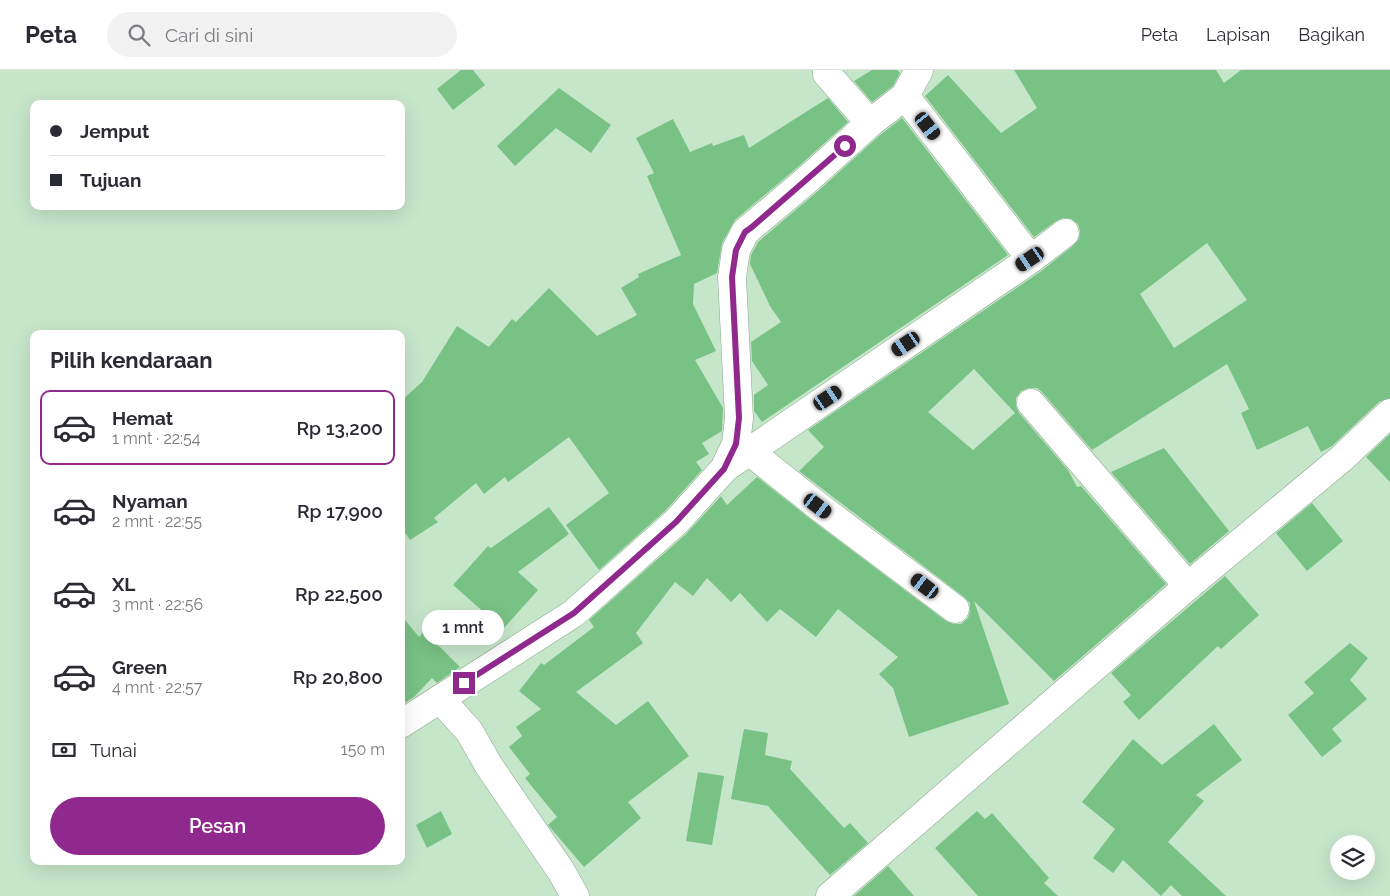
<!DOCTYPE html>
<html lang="id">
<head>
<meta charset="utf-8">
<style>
	:root { --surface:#fff; --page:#f2f2f3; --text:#2b2b33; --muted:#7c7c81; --line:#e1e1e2; --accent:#8f298e }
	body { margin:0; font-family:Raleway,sans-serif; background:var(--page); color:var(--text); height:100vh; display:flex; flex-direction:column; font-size:19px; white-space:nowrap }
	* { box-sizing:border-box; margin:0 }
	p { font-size:16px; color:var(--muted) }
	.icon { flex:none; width:28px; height:28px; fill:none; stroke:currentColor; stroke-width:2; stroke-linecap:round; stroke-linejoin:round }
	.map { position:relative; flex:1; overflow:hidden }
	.side { position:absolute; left:30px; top:260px; width:375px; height:535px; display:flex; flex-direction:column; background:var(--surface); border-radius:10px; box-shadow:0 5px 20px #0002 }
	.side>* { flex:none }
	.top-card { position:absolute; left:30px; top:30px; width:375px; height:110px; border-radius:10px; box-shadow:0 5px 20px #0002; display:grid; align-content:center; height:110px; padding:0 20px; background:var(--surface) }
	.tools { position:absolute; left:1330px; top:765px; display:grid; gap:10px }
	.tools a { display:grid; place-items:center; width:45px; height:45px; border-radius:50%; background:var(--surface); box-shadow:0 5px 20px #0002; font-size:25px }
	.end { position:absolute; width:22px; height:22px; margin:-11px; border:6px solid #8f298e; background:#fff; box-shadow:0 0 0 2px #fff }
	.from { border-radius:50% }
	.bubble { position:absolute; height:35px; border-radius:18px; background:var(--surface); box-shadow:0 5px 20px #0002; font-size:16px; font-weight:600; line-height:35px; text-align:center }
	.car { position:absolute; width:15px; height:30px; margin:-15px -8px; border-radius:6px; box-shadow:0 0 4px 1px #0007; background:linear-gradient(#222 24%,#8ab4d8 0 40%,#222 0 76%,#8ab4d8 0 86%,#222 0) }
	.top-card b { display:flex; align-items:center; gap:18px; height:48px; font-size:19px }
	.top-card b+b { border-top:1px solid var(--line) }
	.top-card i { width:12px; height:12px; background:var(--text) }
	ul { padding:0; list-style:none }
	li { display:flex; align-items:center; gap:15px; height:75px; margin:0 10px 8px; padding:0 10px; border:2px solid transparent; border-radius:10px }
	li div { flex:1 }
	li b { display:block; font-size:19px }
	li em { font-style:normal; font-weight:600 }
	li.selected { border-color:var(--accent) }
	li>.icon { width:45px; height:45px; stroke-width:1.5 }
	h2 { padding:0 20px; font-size:22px; line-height:60px }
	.pay { display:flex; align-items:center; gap:12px; height:55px; padding:0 20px; font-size:19px }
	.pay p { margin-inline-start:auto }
	.action { display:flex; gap:10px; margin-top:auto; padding:10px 20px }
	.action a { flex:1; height:58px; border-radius:30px; background:var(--accent); color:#fff; font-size:20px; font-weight:600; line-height:58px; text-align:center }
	header { display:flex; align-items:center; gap:30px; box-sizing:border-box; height:70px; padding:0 25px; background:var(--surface); border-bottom:1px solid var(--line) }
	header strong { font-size:24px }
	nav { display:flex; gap:28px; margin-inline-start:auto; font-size:18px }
	.search { width:350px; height:45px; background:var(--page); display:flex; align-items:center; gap:12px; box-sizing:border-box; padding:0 18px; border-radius:28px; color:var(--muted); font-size:19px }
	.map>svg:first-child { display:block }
	.building { fill:#79c285; fill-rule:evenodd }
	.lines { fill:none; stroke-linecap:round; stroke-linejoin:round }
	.street-casing { stroke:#88a68c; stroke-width:29 }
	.street { stroke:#fff; stroke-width:28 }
	.route { stroke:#8f298e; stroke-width:6 }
</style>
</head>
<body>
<header>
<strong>Peta</strong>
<div class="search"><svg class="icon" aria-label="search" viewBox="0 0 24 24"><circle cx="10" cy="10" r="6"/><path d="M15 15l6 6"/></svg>Cari di sini</div>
<nav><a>Peta</a><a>Lapisan</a><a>Bagikan</a></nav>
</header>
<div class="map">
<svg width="1390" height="826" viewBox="0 0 1390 826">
	<rect width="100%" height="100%" fill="#c6e6ca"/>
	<g class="building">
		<path d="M461,0H473L485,15L453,40L437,19Z"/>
		<path d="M872,0H897L900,3L893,16L872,32L854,11Z"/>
		<path d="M1014,0H1216L1224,13L1241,0H1390V328L1379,332L1332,376L1321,382L1308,356L1257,380L1241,343L1249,339L1227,294L1092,380L1042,322L1037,318H1029L1021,321L1016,328V336L1019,343L1068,400L1077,417L1081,416L1166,514L1054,611L974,531L1009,634L909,667L893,618L879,604L898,587L838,539L816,567L780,539L767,552L740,523L731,532L707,508L693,526L675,512L636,563L643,573L576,622L616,655L648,631L689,686L628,732L641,748L584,797L548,755L557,747L525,708L530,704L509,677L522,666L516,657L541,639L519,621L541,593L544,595L594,557L589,550L686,464L721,426L727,435L757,407L809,448L946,551L953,554H961L968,548L970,541V533L964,527L799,401L824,377L808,360L1040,202L1074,175L1079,169L1080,161L1078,154L1071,149L1063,148L1056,151L1034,167L925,26L948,5L1001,63L1037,38ZM1207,173L1247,230L1174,278L1140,224ZM974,299L1015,343L973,380L928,342Z"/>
		<path d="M559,18L611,55L591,83L556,58L515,96L497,76Z"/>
		<path d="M828,28L848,52L798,97L735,150L722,173L717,203L694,214L693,234L716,281L695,290L723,338L722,361L702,373L709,384L696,392L702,400L665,441L599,500L566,455L609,423L569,367L508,412L505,407L484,424L476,413L434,448L438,452L410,470L401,457V331L422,312L457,256L489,277L512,249L516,252L549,218L597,266L637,245L621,218L639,207L638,204L681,185L647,106L654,103L636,68L673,49L690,82L712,73L713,76L744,65L749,78Z"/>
		<path d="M902,48L1008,185L762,352L754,341V325L768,315L752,291L751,272L781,252L770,236L750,194L751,185L758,172L818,121L880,65Z"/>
		<path d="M1390,364V412L1366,387Z"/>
		<path d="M1164,378L1229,461L1190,494L1111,402Z"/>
		<path d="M1312,433L1343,471L1307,501L1276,463Z"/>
		<path d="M549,437L569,464L518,502L538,520L503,559L453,515L488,476L491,478Z"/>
		<path d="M1225,506L1259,545L1221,579L1218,576L1139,650L1123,632L1131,625L1111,603Z"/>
		<path d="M401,545L419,567L424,561L460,597L437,613L432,608L414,627L401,635Z"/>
		<path d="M1350,573L1368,588L1350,610L1367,629L1332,659L1342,671L1322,687L1288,645L1314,623L1304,612Z"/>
		<path d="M1214,654L1242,690L1196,725L1204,731L1168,772L1226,826H1182L1171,815L1161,826L1123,790L1113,803L1093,788L1115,759L1082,732L1133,669L1162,695Z"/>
		<path d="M744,659L768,663L765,685L792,691L790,699L844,758L850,753L868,773L830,805L768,736L731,729Z"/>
		<path d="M698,702L724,706L712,775L686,771Z"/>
		<path d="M441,741L452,764L427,778L416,755Z"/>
		<path d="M977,741L985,749L992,743L1049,808L1044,813L1058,826H978L935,778Z"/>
		<path d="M888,796L914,826H854Z"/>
	</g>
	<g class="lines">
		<g class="street-casing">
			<g id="street">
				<path d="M827,0V4L870,53"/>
				<path d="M905,26L1031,189"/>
				<path d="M1031,333L1188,516"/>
				<path d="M749,381L818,436L955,539"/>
				<path d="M725,398L1031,189L1065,163"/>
				<path d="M401,654L440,629"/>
				<path d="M575,826L561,801L489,696L469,661L440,629L574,543L676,452L724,399L736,374L739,348L732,207L736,180L745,162L808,109L870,53L905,26L919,0"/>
				<path d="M830,826L1188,516L1341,389L1390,343"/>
			</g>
		</g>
		<use href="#street" class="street"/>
	</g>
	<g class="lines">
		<path class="route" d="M464,613L574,543L676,452L724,399L736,374L739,348L732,207L736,180L745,162L752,157L845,76"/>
	</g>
</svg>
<div class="tools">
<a><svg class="icon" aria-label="layers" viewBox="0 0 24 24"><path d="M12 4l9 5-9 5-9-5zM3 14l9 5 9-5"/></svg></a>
</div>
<i class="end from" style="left:845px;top:76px"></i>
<i class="end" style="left:464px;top:613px"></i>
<div class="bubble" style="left:422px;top:540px;width:82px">1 mnt</div>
<i class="car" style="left:928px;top:56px;rotate:142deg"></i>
<i class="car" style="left:1030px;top:189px;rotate:236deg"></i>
<i class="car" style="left:906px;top:274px;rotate:236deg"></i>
<i class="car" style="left:828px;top:328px;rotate:56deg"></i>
<i class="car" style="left:818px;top:436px;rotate:127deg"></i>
<i class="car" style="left:925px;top:516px;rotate:307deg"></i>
<div class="top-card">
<b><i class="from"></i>Jemput</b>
<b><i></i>Tujuan</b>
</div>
<section class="side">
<h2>Pilih kendaraan</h2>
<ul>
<li class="selected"><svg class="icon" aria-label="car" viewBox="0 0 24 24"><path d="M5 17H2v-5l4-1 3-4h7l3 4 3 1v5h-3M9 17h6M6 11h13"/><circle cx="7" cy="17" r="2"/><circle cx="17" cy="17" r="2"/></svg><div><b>Hemat</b><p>1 mnt · 22:54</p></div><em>Rp 13,200</em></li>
<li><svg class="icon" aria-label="car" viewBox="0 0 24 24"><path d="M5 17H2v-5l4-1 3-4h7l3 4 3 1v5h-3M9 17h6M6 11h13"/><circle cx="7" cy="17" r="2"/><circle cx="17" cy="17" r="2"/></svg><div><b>Nyaman</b><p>2 mnt · 22:55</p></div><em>Rp 17,900</em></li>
<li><svg class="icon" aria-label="car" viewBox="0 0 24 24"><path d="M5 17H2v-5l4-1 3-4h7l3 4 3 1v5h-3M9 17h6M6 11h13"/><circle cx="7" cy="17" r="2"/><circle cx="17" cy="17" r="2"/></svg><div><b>XL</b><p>3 mnt · 22:56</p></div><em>Rp 22,500</em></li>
<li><svg class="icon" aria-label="car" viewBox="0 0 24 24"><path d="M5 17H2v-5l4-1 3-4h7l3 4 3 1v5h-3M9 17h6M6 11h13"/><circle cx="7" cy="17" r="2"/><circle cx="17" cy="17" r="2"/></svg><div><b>Green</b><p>4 mnt · 22:57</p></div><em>Rp 20,800</em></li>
</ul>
<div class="pay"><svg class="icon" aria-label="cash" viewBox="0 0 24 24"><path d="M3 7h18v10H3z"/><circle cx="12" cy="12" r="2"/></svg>Tunai<p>150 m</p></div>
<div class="action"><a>Pesan</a></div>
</section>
</div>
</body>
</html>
